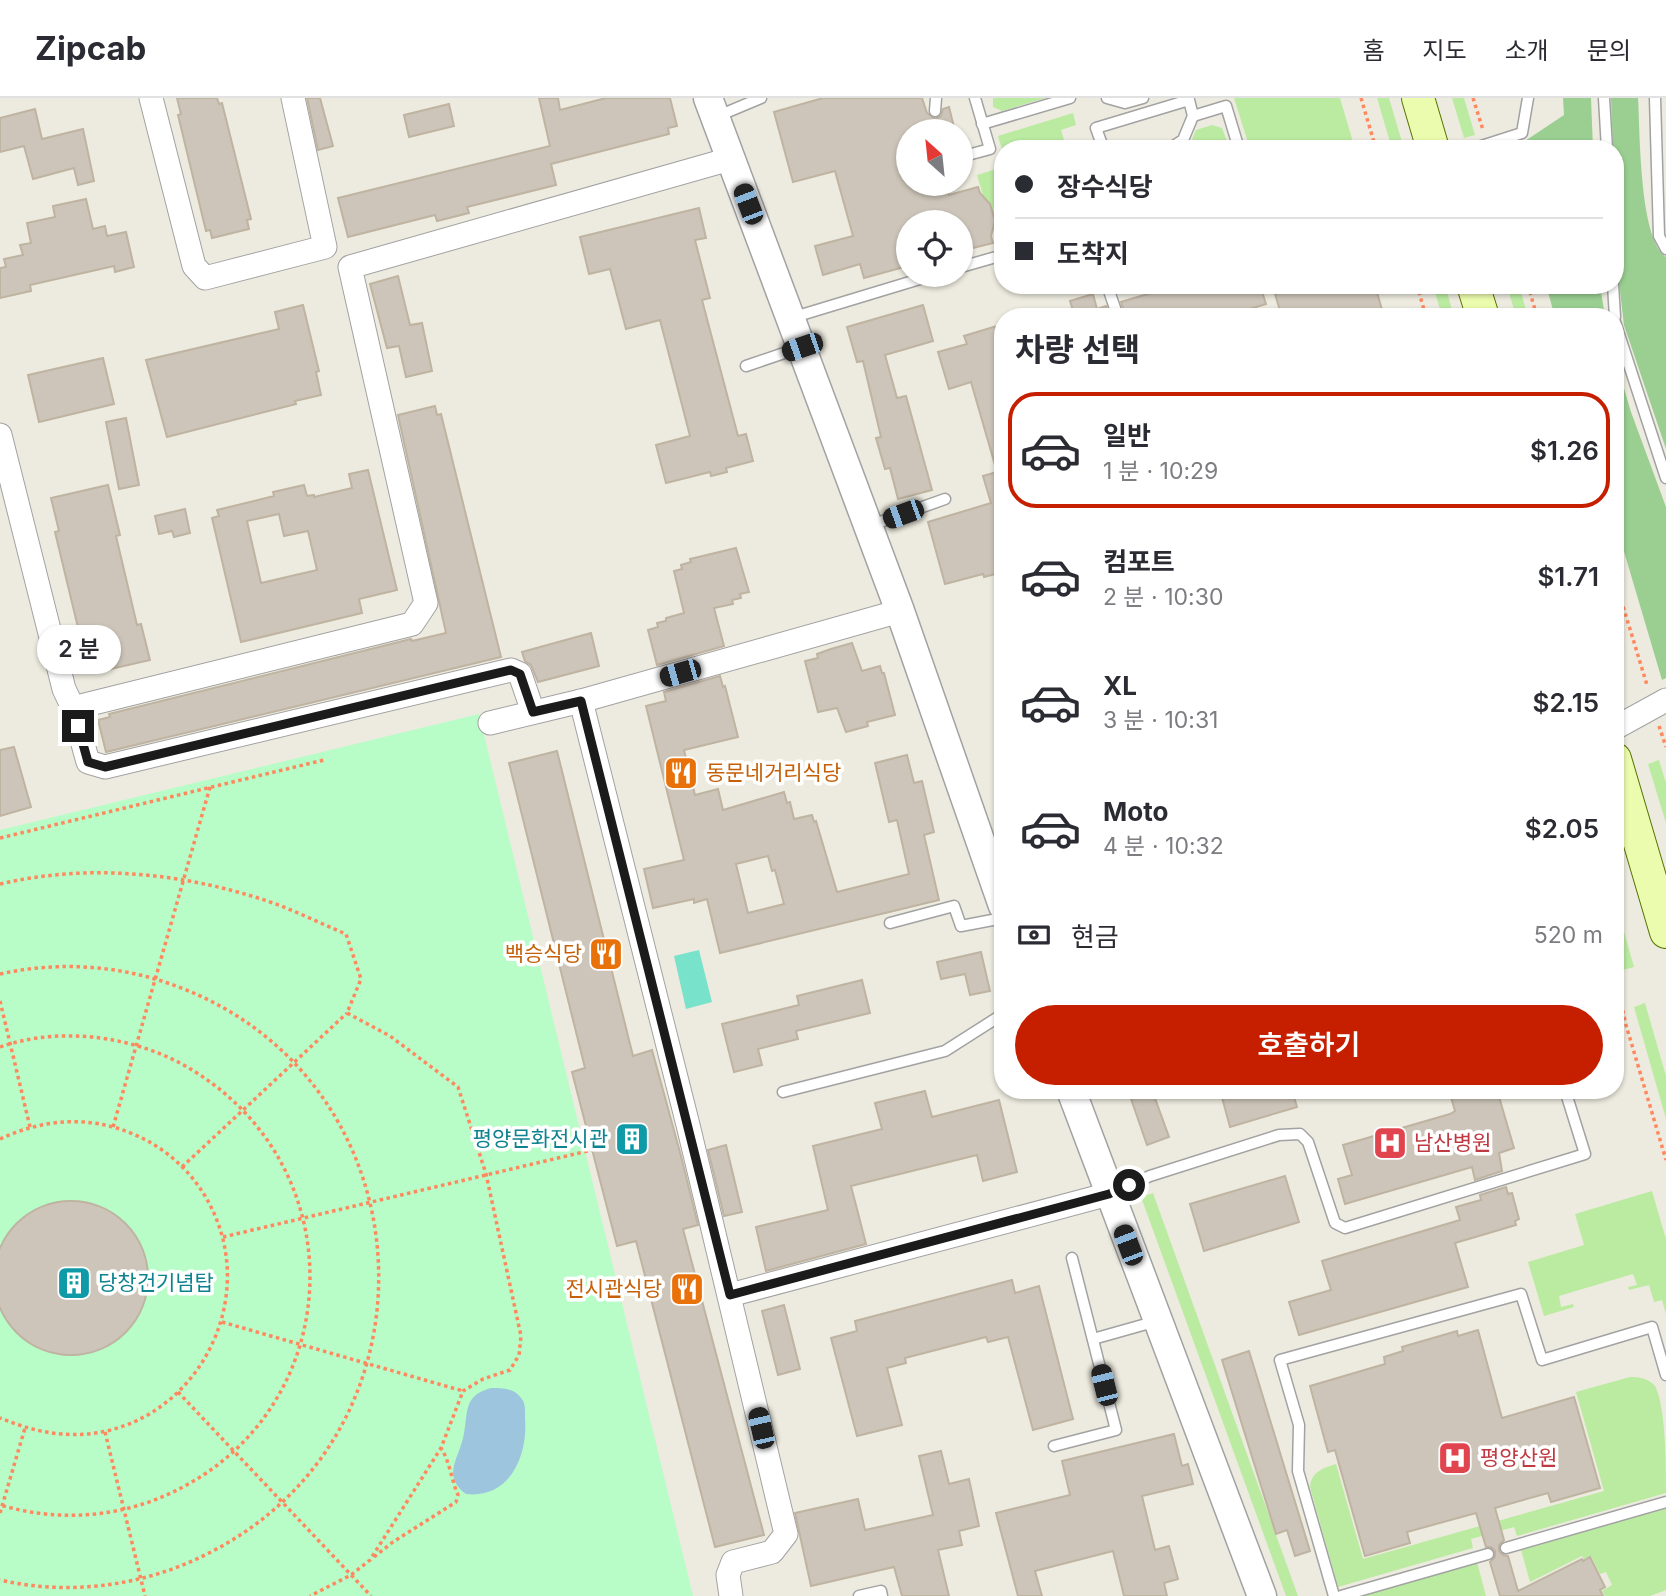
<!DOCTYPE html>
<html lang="ko">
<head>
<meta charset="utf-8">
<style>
	:root { --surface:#fff; --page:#f2f2f3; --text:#2b2b33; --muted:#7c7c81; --line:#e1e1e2; --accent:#c61f00 }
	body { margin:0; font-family:Inter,"Noto Sans KR",sans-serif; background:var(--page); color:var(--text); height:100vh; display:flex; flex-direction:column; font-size:26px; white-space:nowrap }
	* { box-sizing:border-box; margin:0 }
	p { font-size:23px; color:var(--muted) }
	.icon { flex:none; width:38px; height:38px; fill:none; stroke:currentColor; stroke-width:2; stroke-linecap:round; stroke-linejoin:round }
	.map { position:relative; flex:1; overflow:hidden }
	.drawer { position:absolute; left:994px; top:210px; width:630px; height:791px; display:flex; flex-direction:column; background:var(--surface); border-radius:28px; box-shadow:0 2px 5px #0004 }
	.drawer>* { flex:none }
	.guide { position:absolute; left:994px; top:42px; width:630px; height:154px; border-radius:28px; box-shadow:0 2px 5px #0004; display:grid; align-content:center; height:154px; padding:0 21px; background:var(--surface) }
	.needle { width:46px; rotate:333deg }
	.fabs { position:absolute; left:896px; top:21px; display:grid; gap:14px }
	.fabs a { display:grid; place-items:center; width:77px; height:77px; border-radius:50%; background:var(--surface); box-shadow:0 2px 5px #0004; font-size:35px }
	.end { position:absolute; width:32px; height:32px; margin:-16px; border:9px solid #1b1b1b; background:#fff; box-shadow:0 0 0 4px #fff }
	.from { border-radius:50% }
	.bubble { position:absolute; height:49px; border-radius:24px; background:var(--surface); box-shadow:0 2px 5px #0004; font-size:23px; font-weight:600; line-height:49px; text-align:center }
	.car { position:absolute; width:21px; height:42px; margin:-21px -10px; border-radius:9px; box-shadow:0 0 5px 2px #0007; background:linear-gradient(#222 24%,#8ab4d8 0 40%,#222 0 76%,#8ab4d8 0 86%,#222 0) }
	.guide b { display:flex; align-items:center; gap:24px; height:66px; font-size:26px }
	.guide b+b { border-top:2px solid var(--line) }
	.guide i { width:18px; height:18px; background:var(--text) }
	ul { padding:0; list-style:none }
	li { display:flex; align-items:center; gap:21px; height:116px; margin:0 14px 10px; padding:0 7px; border:4px solid transparent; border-radius:28px }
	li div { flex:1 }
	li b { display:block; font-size:26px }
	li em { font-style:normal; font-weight:600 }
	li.on { border-color:var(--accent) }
	li>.icon { width:63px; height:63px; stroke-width:1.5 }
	h2 { padding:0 21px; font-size:32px; line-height:84px }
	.pay { display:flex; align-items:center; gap:18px; height:77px; padding:0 21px; font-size:26px }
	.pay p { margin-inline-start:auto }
	.action { display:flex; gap:14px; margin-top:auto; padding:14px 21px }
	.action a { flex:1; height:80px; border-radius:42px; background:var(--accent); color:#fff; font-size:28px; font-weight:600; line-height:80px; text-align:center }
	header { display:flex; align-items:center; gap:42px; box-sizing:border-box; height:98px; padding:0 35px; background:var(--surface); border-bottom:2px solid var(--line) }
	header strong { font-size:33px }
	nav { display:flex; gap:38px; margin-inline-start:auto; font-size:24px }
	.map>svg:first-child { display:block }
	.grass { fill:#baeba1 }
	.forest { fill:#9acf91 }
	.park { fill:#b8fcc8 }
	.pitch { fill:#78e2ca }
	.water { fill:#9dc5de }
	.building { fill:#cdc5b9; stroke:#bfb3a1; stroke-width:2; fill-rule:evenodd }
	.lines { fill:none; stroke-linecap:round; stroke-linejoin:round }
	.service-casing { stroke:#a2a2a2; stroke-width:13 }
	.minor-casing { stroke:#a2a2a2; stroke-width:25 }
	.tertiary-casing { stroke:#a2a2a2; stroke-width:31 }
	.secondary-casing { stroke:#557400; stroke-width:34 }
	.path { stroke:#ff885f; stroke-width:3.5; stroke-dasharray:3.5 3.5; stroke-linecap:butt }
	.service { stroke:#fff; stroke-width:10 }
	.minor { stroke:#fff; stroke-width:23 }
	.tertiary { stroke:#fff; stroke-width:28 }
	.secondary { stroke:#ecfcae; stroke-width:32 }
	.route { stroke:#1b1b1b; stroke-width:9 }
	.labels { text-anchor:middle; stroke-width:7; stroke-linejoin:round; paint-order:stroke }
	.food-label { font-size:21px; fill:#c56008; stroke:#fff; text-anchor:end }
	.culture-label { font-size:21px; fill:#0d838f; stroke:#fff; text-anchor:end }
	.health-label { font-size:21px; fill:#be3a42; stroke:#fff; text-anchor:start }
</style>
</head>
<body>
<header>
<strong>Zipcab</strong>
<nav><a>홈</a><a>지도</a><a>소개</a><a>문의</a></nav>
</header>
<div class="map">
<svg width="1666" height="1498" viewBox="0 0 1666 1498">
	<rect width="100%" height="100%" fill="#edebdf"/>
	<g class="grass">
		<path d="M993,0H1045L1002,13L993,9Z"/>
		<path d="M1234,0H1340L1355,51H1250Z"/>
		<path d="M1377,0H1389L1404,51H1392Z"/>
		<path d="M1452,0H1464L1475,37L1464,40Z"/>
		<path d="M1073,15L1076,27L1061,32L1067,51H1003V55L998,38Z"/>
		<path d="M1212,27L1222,30L1230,51H1188L1196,32Z"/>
		<path d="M1003,69V139L996,141L977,77Z"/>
		<path d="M1433,187H1445L1454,219H1442Z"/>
		<path d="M1507,187H1519L1528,219H1516Z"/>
		<path d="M1659,662L1666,685V725L1648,666Z"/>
		<path d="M1615,802L1634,869L1623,872L1615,844Z"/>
		<path d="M1645,905L1666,978V1021L1634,909Z"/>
		<path d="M1652,1093L1666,1141V1216L1662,1202L1654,1204L1649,1187L1629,1192L1628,1189L1637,1187L1633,1176L1559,1198L1561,1209L1573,1206L1574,1209L1544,1218L1528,1164L1584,1147L1575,1116Z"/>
		<path d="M1153,1095L1298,1498H1286L1141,1099Z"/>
		<path d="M1630,1279C1639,1279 1648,1280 1655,1288C1666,1308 1666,1369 1666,1395L1517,1438L1514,1429L1471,1441L1473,1450L1338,1489L1310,1389C1311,1374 1323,1370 1336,1366L1363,1461L1604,1393L1576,1294Z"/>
		<path d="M1666,1410V1492L1650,1498H1605L1602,1493L1612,1487L1606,1474L1600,1476L1591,1458L1584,1461L1582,1458L1530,1484L1521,1452Z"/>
		<path d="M1477,1464L1486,1498H1359Z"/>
	</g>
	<g class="forest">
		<path d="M1563,0H1591L1593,51H1567L1566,46L1526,49L1525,43L1564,17Z"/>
		<path d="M1611,0H1638C1640,32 1639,142 1666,159V351L1624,227L1618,177L1615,51H1613Z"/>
		<path d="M1546,187H1600L1605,219H1555Z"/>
		<path d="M1615,260L1631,314L1666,409V580L1662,582L1615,423Z"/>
	</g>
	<path class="park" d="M479,616L693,1498H0V732Z"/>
	<path class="pitch" d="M699,852L712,904L686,911L674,858Z"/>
	<path class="water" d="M491,1290C502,1290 514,1290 521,1300C526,1305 525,1314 525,1321C528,1357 510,1401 466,1396C442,1378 458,1362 463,1340C469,1317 461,1298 491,1290Z"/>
	<g class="building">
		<path d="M177,0H217L219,6L222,5L251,121L247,122L249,131L212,140L210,132L206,133L178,17L181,16Z"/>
		<path d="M307,0H320L333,48L318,52Z"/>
		<path d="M539,0H558L560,12L606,0H670L677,28L668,30L669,36L551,66L556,87L467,109L469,115L437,123L435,117L348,139L338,100L550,48Z"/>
		<path d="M823,0H922L927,15L935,21L941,18L943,11L949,9L955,33H908V86H946L949,97L978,89L980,95L990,106L995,123L991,138L993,145L961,153V124H908V168L864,180L860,166L823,177L815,148L853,138L835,73L793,84L774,14Z"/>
		<path d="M449,6L454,28L409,39L404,17Z"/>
		<path d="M35,11L42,41L83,31L94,83L78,87L74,70L33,81L24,48L0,54V20Z"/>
		<path d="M86,101L93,131L105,128L107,138L126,134L134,169L115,174L114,168L30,187L31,193L0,200V170L6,169L4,161L23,157L20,147L31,145L27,125L55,119L53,108Z"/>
		<path d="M699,110L706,140L695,142L710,200L702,202L738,338L746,336L753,363L726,370L727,374L711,378L710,374L666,385L656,347L690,338L660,222L626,231L610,171L589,176L580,139Z"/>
		<path d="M398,178L410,227L422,225L432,273L406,279L399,248L387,250L370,186Z"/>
		<path d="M1149,187H1260L1266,206L1236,215L1237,219H1126L1121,204L1151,195Z"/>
		<path d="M1304,187H1375L1384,219H1294L1292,212L1281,216L1275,196Z"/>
		<path d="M1093,196L1097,211L1106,208L1110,219H1075L1070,203Z"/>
		<path d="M303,207L319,273L316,274L321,297L295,303L296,306L167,339L146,262L279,231L275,214Z"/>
		<path d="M923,207L933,243L885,257L897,300L906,298L932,392L898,401L890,370L885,371L876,340L881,339L863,263L857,264L847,229Z"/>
		<path d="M1003,226V474L984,479L983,476L945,486L928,424L991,405L983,378L997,374L971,284L949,291L938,254L967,246L964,238Z"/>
		<path d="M103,260L114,306L39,324L28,277Z"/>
		<path d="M435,308L437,317L441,316L501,559L106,654L98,622L110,619L109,616L411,541L412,543L446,535L398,317Z"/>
		<path d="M126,320L139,387L119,391L106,324Z"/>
		<path d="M368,372L397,492L359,501L362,515L241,544L212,420L219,418L217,412L274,398L273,394L304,387L307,398L314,397V399L352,390L349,376ZM279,416L284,438L308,433L317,472L261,485L247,423Z"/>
		<path d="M108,387L120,437L116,438L137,527L141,526L150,562L93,575L85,541L81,542L55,434L59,433L51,400Z"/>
		<path d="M185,411L190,435L174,439L172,433L159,436L155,418Z"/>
		<path d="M736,450L749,494L740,496L741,500L732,502L733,506L714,510L724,548L657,567L648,532L658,529L657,525L666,523V520L684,515L674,473L682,471L681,467L691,464L690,461Z"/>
		<path d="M591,535L599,568L538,584L531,567L525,563L522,554Z"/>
		<path d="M852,545L862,573L880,568L882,575H884L895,617L867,624L868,628L846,634L837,610L818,614L805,563L818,560L817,556L831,551Z"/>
		<path d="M720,578L723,589L725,588L738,639L684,652L695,697L718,691L723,712L784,694L787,705L790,704L794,721L812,717L814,724L816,723L837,794L909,776L897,722L889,724L875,665L907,657L914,685L922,683L934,734L924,737L939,802L720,855L707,801L694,805V801L653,810L644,771L684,762L646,608L666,603L664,594ZM768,758L772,773L775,772L784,806L748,815L736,766Z"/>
		<path d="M14,649L31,709L0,718V652Z"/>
		<path d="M557,653L633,958L652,952L681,1058L698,1127L683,1131L764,1437L715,1449L636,1143L617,1148L572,974L585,970L509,665Z"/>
		<path d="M981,854L990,893L970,897L965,876L941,881L937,864Z"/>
		<path d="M862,882L870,915L796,933L798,941L758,951L762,967L734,974L722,926L799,907L797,898Z"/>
		<path d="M1128,992H1152L1169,1039L1147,1047Z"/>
		<path d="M1220,992H1292L1297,1009L1230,1029Z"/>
		<path d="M1449,992H1497L1514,1050L1499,1055L1502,1073L1475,1082L1472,1069L1345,1106L1338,1081L1352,1077L1343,1047L1450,1016L1455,1013Z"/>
		<path d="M925,993L932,1019L999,1002L1017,1074L983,1083L977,1057L851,1088L866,1146L766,1173L756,1129L828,1112L813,1048L882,1031L875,1005Z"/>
		<path d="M726,1047L742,1114L724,1118L708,1052Z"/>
		<path d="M1285,1078L1299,1124L1204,1153L1190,1106Z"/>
		<path d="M1506,1089L1508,1096L1512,1095L1519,1121L1515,1123L1516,1127L1455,1145L1468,1189L1299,1237L1289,1204L1331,1192L1322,1163L1460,1122L1456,1109L1481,1102L1480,1097Z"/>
		<circle cx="71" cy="1180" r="77"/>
		<path d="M1012,1182L1015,1195L1039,1188L1073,1321L1033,1332L1008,1239L988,1244L986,1239L905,1260L906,1265L887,1270L902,1327L857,1338L831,1240L857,1233L855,1223Z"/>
		<path d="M784,1207L800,1271L778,1277L762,1213Z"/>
		<path d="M1478,1232L1502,1320L1574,1299L1600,1390L1551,1404L1548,1395L1495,1410L1504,1442L1499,1447V1453L1503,1457L1508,1458L1518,1493L1582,1461L1583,1463L1590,1459L1605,1489L1600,1492L1603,1498H1500L1490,1464L1495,1459V1453L1491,1449H1486L1476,1415L1407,1434L1410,1445L1365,1458L1335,1352L1328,1354L1310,1288L1385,1266L1384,1259L1403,1253L1402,1249L1457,1233L1458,1238Z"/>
		<path d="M1249,1253L1310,1453L1295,1458L1287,1432L1276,1436L1222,1262Z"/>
		<path d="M1174,1336L1182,1368L1188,1366L1193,1386L1142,1398L1155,1452L1169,1448L1178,1481L1164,1485L1167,1498H1124L1113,1453L1035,1473L1042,1498H1018L996,1415L1070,1397L1062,1363Z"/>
		<path d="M941,1353L949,1386L969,1381L979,1428L959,1433L962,1447L938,1452L949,1498H902L894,1469L811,1488L795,1415L858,1401L865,1432L933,1417L919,1358Z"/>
	</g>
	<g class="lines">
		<g class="service-casing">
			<g id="service">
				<path d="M1107,0L1125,5L1143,0"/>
				<path d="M1604,0L1607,51"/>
				<path d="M1655,0L1659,138L1666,151"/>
				<path d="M935,13L936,0"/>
				<path d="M718,18L761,0"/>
				<path d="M982,26L1070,0"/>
				<path d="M1106,51L1101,44L1096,30L1189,2L1193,18L1226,8L1239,51"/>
				<path d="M1169,51L1183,42L1193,18"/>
				<path d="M1472,51L1522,35L1528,0"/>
				<path d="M961,57L964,58L990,51L975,0"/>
				<path d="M961,169L1003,157"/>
				<path d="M1107,187L1118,219"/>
				<path d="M1613,187L1615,219"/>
				<path d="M791,220L933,177"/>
				<path d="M1615,224L1666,380"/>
				<path d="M746,268L799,250"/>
				<path d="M869,428L945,401"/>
				<path d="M890,825L954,808L961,828L1003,820"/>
				<path d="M1546,992L1566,993"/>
				<path d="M783,994L945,953L1003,916"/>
				<path d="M1112,1095L1150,1078L1279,1037L1300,1036L1308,1044L1335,1125L1345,1130L1585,1056L1565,992"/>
				<path d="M1093,1241L1157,1223"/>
				<path d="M1054,1348L1116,1332L1072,1160"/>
				<path d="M1506,1450L1666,1404"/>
				<path d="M859,1498L881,1493L882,1498"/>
				<path d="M1334,1498L1298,1373L1299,1327L1280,1262L1521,1196L1542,1262L1652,1229L1666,1277"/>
				<path d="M1341,1498L1488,1456"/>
			</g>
		</g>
		<g class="minor-casing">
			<g id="minor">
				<path d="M151,0L194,168L205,180L325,149L293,0"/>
				<path d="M0,337L64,591L73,610"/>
				<path d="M581,603L688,1027L786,1436L772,1454L733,1464L728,1477L731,1498"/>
				<path d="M533,614L520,576L511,572L105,669L88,664L73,610L412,526L426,505L350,169L730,61"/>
				<path d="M490,625L581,603L900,513"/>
				<path d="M1615,630L1666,602"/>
				<path d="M730,1197L1109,1096"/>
			</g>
		</g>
		<g class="tertiary-casing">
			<g id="tertiary">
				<path d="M708,0L900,513L1003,808"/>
				<path d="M1071,992L1262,1498"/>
			</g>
		</g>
		<g class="secondary-casing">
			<g id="secondary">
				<path d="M1418,0L1433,51"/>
				<path d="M1473,187L1483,219"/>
				<path d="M1615,661L1666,834"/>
			</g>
		</g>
		<g class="path">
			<path d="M1361,0L1376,51"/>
			<path d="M1473,0L1483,32"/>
			<path d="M1417,187L1426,219"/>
			<path d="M1528,187L1537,219"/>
			<path d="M1615,482L1647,587"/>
			<path d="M1659,628L1666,649"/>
			<path d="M0,740L324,662"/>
			<path d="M0,786C85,766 175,774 258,800C288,809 317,824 346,836L361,881L347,915L390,938L458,989L486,1076L521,1238L519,1257L510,1272L483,1281L463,1293L441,1350L370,1462L351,1477L310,1498"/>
			<path d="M0,876C58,863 120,867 176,888C431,982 450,1335 207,1456C144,1488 69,1498 0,1482"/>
			<path d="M1615,878L1626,927L1666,1062"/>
			<path d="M0,903L30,1029"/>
			<path d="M0,949C57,929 127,937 180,965C368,1067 348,1335 146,1405C98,1421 48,1421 0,1407"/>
			<path d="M113,1029L210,689"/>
			<path d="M0,1041C43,1021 89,1017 133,1036C167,1050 196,1077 212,1111C263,1216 181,1346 61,1336C39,1334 20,1328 0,1320"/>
			<path d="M182,1069L347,915"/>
			<path d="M223,1139L592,1052"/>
			<path d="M222,1224L463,1293"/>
			<path d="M178,1294L371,1498"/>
			<path d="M105,1334L145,1498"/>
			<path d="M0,1415L25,1330"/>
			<path d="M374,1459L393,1444L456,1404L458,1397C451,1381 450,1364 441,1350"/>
		</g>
		<use href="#service" class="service"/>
		<use href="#minor" class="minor"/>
		<use href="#tertiary" class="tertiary"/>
		<use href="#secondary" class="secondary"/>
	</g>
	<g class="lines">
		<path class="route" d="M78,628L88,664L105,669L511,572L520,576L533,614L581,603L730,1197L1109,1096L1129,1087"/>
	</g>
	<defs>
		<g id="restaurant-square" transform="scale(1.75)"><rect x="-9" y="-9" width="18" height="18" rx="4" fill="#e8710a" stroke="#fff"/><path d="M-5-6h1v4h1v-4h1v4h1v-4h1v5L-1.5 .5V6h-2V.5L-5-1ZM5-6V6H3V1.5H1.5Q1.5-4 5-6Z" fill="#fff"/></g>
		<g id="building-square" transform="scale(1.75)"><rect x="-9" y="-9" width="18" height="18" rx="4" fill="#0f9aa8" stroke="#fff"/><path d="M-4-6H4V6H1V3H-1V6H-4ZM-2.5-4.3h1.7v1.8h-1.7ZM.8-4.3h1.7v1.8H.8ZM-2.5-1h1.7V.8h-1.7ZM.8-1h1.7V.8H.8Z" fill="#fff"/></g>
		<g id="hospital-square" transform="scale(1.75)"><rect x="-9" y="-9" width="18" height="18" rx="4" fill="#e0444e" stroke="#fff"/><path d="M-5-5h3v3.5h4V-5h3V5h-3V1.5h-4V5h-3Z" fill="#fff"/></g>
	</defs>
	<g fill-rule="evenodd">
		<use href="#restaurant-square" x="681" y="675"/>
		<use href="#restaurant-square" x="606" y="856"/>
		<use href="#building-square" x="632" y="1041"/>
		<use href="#hospital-square" x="1390" y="1045"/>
		<use href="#building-square" x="74" y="1185"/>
		<use href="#restaurant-square" x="687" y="1191"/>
		<use href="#hospital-square" x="1455" y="1360"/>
	</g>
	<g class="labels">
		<g class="food-label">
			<text x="706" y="682" text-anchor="start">동문네거리식당</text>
			<text x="582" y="863">백승식당</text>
			<text x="662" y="1198">전시관식당</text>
		</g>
		<g class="culture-label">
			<text x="608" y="1048">평양문화전시관</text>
			<text x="98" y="1192" text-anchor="start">당창건기념탑</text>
		</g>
		<g class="health-label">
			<text x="1414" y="1052">남산병원</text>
			<text x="1480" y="1367">평양산원</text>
		</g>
	</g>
</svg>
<div class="fabs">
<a><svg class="needle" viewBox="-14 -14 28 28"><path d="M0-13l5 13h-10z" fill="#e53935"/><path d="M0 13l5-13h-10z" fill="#7c7c81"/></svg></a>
<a><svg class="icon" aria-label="locate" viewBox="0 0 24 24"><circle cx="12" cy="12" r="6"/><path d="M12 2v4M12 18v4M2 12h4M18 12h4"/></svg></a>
</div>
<i class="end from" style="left:1129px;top:1087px"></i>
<i class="end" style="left:78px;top:628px"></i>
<div class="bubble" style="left:37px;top:527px;width:84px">2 분</div>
<i class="car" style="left:748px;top:106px;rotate:339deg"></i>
<i class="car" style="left:802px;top:249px;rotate:251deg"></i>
<i class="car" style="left:903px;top:416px;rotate:250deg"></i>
<i class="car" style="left:680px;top:575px;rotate:254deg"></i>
<i class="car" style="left:1128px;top:1147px;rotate:339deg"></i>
<i class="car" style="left:1104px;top:1287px;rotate:346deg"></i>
<i class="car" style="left:761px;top:1330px;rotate:347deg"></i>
<div class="guide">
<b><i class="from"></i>장수식당</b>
<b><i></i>도착지</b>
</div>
<section class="drawer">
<h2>차량 선택</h2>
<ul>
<li class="on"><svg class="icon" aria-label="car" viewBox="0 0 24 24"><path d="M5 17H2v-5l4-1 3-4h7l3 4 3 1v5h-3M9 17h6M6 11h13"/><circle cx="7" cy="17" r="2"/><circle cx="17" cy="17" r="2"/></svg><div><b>일반</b><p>1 분 · 10:29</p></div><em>$1.26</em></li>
<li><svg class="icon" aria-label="car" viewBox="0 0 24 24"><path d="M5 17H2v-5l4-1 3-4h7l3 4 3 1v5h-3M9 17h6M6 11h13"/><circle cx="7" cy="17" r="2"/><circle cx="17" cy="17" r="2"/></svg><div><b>컴포트</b><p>2 분 · 10:30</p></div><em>$1.71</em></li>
<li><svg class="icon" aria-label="car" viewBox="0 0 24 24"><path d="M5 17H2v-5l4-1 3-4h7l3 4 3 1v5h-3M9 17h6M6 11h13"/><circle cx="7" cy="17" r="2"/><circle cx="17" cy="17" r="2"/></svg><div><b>XL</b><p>3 분 · 10:31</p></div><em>$2.15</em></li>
<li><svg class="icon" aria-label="car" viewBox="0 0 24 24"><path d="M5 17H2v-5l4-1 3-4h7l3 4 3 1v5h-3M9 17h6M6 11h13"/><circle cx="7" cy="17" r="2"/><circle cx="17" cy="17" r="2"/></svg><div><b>Moto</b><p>4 분 · 10:32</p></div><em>$2.05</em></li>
</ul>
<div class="pay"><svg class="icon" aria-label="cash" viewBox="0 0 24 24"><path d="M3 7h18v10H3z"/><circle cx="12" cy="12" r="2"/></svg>현금<p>520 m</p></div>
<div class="action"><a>호출하기</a></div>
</section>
</div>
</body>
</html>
